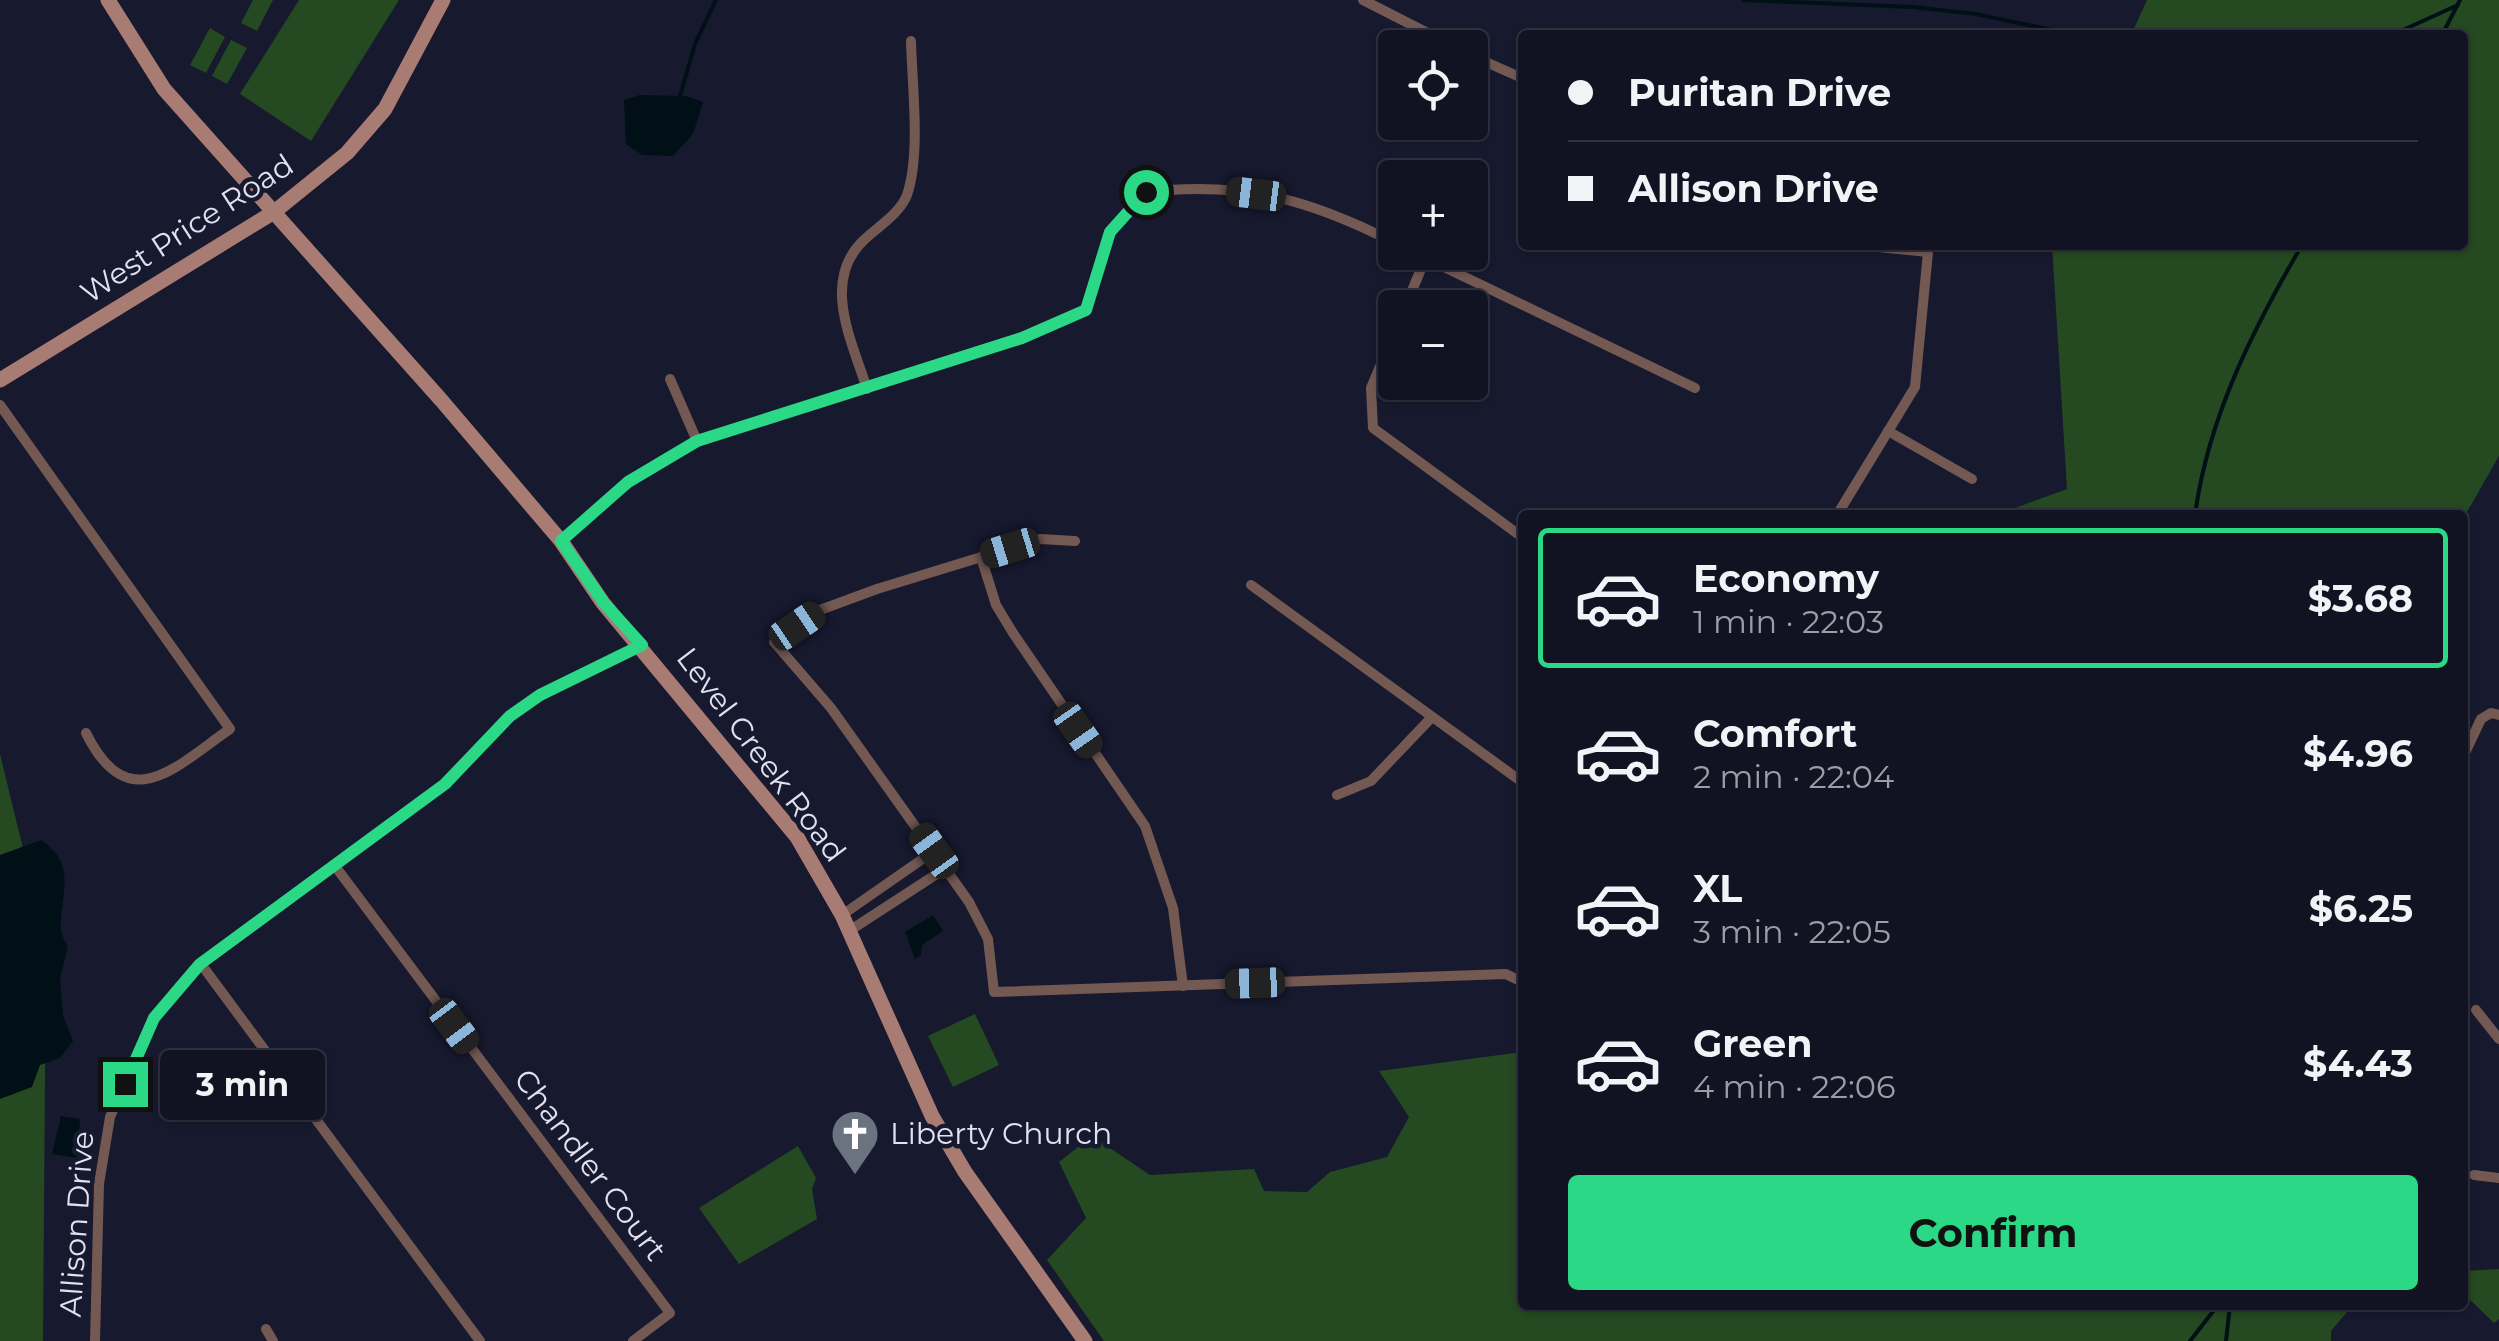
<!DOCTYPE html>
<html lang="en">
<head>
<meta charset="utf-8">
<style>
	:root { --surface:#111323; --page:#1e2030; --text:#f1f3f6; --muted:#9c9ea6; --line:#303241; --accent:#2ad885 }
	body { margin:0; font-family:Montserrat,sans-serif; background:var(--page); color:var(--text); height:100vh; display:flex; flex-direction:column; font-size:38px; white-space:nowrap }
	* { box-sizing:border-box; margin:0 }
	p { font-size:32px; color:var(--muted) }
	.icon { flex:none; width:55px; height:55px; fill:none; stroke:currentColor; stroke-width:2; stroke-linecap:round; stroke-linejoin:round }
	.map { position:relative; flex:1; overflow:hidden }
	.side { position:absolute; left:1518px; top:510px; width:950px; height:800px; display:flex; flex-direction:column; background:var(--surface); border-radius:10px; box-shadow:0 2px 8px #0004,0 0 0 2px var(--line) }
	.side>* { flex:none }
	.banner { position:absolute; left:1518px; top:30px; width:950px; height:220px; border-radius:10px; box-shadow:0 2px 8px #0004,0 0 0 2px var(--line); display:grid; align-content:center; height:220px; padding:0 50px; background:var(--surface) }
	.buttons { position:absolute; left:1378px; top:30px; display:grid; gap:20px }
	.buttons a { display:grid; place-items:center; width:110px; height:110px; border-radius:10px; background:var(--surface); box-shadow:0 2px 8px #0004,0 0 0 2px var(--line); font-size:50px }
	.end { position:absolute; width:45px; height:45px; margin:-22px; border:12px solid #2ad885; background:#111; box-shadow:0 0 0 5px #111 }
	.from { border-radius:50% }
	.bubble { position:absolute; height:70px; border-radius:10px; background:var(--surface); box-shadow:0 2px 8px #0004,0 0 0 2px var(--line); font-size:32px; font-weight:700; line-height:70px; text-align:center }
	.car { position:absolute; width:30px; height:60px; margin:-30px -15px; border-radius:12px; box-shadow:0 0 8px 2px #0007; background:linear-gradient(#222 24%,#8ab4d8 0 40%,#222 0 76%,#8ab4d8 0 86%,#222 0) }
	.banner b { display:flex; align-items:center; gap:35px; height:95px; font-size:38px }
	.banner b+b { border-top:2px solid var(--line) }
	.banner i { width:25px; height:25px; background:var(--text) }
	ul { padding:18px 0 0; list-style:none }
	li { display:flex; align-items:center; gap:30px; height:140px; margin:0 20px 15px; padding:0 30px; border:5px solid transparent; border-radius:10px }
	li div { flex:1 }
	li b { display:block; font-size:38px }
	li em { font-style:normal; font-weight:700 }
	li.active { border-color:var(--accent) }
	li>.icon { width:90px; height:90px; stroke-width:1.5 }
	.action { display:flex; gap:20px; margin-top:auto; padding:20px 50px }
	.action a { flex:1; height:115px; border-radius:10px; background:var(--accent); color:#111; font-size:40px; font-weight:700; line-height:115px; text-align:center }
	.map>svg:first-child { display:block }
	.green { fill:#254920 }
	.water { fill:#001016 }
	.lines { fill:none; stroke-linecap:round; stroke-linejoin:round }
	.stream { stroke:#001016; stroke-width:4 }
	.street { stroke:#745953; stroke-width:10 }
	.secondary { stroke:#a87c72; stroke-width:15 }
	.route { stroke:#2ad885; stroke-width:12 }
	.labels { text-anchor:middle; stroke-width:9; stroke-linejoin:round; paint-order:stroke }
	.street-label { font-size:30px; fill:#e0e2f2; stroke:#17192f }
	.poi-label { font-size:30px; fill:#e0e2f2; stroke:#17192f; text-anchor:start }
</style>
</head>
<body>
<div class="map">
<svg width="2499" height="1341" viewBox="0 0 2499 1341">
	<rect width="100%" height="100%" fill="#17192f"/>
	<g class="green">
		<path d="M253,0H273L257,31L241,23Z"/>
		<path d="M299,0H399L311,141L240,94Z"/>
		<path d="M2147,0H2499V456L2463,519L2462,515H1996L2067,489L2052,245H2462V35H2131Z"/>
		<path d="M210,28L225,37L206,73L190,65Z"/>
		<path d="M231,40L247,48L227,84L212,76Z"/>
		<path d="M0,754L46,943L43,1341H0Z"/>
		<path d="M975,1014L999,1065L953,1087L928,1036Z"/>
		<path d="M1522,1052V1305H2353L2331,1331V1341H1104L1047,1260L1086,1218L1059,1162L1092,1136L1150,1175L1254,1169L1264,1191L1307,1192L1330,1172L1387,1157L1409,1117L1379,1071Z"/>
		<path d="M798,1146L816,1178L812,1189L817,1219L739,1264L699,1208Z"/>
		<path d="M2499,1269V1319L2494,1323L2463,1293V1271Z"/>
	</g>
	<g class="water">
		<path d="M640,95L686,96L703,102L693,134L673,156L642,155L626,144L624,100Z"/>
		<path d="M41,840C89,871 45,919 68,946L60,978L63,1016L73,1041L60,1058L40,1065L32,1087L0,1099V855Z"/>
		<path d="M933,915L943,931L922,945L921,955L915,959L905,932Z"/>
		<path d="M61,1116L80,1119L77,1158L52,1154Z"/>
	</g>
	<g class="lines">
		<g class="stream">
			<path d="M1743,0L1912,7L1976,14L2075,35"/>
			<path d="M2392,35L2458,5"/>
			<path d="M2442,35L2460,0"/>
			<path d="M680,96L695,44L716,0"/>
			<path d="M2195,515C2208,418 2253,329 2302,245"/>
			<path d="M2190,1341L2218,1305"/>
			<path d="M2226,1341L2230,1305"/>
		</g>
		<g class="street">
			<path d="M1363,0L1457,48"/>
			<path d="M1470,55L1522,78"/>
			<path d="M1413,252L1695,388"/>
			<path d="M1405,308L1425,259"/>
			<path d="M1395,331L1371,388L1373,428L1522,537"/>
			<path d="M670,379L697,441"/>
			<path d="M867,389C852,341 820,280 865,239C879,226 900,213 907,195C921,154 912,85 911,41"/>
			<path d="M0,405L230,729C177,765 129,820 86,733"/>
			<path d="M1888,431L1972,479"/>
			<path d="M1837,515L1915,387L1928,252L1858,245"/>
			<path d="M561,541L628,482L697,441L1022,337L1085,310L1110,232L1146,192C1243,181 1309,199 1395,243"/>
			<path d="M1075,541L1040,539L877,589L820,610L774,642L831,708L969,902L988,939L994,992L1506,974L1522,982"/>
			<path d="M981,557L996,605L1013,633L1145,826L1173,908L1183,986"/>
			<path d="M1251,585L1522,782"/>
			<path d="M2462,759L2481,719L2491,713L2499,715"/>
			<path d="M1337,795L1371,781L1432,717"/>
			<path d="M335,866L670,1313L633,1341"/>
			<path d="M842,915L934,851"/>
			<path d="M849,931L946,868"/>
			<path d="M201,964L480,1341"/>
			<path d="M2476,1010L2499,1039"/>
			<path d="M2474,1175L2499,1178"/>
			<path d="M266,1329L273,1341"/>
			<path d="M95,1341L99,1184L110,1117L154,1018L201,964L445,784L510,716L540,695L641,645"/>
		</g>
		<g class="secondary">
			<path d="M108,0L164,89L442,401L561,541L603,603L797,837L842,915L932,1116L965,1172L1085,1341"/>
			<path d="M0,380L274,212L347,153L385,109L443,0"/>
		</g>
	</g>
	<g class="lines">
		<path class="route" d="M125,1084L154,1018L200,964L445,784L510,716L540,695L642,645L604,603L561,541L628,482L697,441L1022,338L1086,310L1110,232L1146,192"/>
	</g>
	<defs>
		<g id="church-pin" transform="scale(2.5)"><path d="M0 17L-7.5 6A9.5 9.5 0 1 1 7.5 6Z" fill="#6b7280" stroke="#17192f"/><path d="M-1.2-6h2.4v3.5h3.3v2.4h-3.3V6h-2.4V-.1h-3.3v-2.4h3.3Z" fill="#fff"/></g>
	</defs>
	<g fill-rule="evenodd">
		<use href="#church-pin" x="855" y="1134"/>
	</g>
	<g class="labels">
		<g class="street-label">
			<text transform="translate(187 229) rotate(-33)" y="10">West Price Road</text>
			<text transform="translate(761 755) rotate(53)" y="10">Level Creek Road</text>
			<text transform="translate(590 1165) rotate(53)" y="10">Chandler Court</text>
			<text transform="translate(77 1224) rotate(-86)" y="10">Allison Drive</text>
		</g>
		<g class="poi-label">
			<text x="890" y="1144">Liberty Church</text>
		</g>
	</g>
</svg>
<div class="buttons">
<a><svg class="icon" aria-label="locate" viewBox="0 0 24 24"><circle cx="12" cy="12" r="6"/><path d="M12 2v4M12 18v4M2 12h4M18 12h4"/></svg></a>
<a>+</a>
<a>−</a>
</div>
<i class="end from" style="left:1146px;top:192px"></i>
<i class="end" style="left:125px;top:1084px"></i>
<div class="bubble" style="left:160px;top:1050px;width:165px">3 min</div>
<i class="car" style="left:1256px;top:194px;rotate:277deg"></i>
<i class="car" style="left:1010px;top:548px;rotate:253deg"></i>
<i class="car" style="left:797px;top:626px;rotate:56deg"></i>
<i class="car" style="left:1078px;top:730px;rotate:145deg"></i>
<i class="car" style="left:934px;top:851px;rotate:324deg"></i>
<i class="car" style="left:1255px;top:983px;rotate:268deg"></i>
<i class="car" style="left:454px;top:1026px;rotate:143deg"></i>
<div class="banner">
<b><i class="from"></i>Puritan Drive</b>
<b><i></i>Allison Drive</b>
</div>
<section class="side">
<ul>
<li class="active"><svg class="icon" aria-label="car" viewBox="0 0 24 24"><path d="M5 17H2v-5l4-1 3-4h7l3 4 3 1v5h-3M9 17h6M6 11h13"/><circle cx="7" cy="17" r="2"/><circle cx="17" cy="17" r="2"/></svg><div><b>Economy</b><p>1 min · 22:03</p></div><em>$3.68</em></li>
<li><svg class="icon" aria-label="car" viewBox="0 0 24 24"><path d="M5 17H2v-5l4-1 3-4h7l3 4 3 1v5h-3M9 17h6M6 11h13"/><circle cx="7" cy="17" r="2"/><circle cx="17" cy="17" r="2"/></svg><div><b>Comfort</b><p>2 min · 22:04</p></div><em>$4.96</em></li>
<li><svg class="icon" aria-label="car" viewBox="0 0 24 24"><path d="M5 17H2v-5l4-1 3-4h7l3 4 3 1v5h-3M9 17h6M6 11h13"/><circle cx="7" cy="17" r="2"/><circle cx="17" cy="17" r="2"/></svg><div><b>XL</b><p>3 min · 22:05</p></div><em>$6.25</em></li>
<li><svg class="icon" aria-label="car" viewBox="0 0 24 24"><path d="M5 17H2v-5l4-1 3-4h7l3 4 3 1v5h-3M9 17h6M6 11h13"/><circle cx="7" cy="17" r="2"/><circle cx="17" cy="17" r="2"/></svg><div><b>Green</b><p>4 min · 22:06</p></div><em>$4.43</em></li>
</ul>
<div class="action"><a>Confirm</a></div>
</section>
</div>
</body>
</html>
